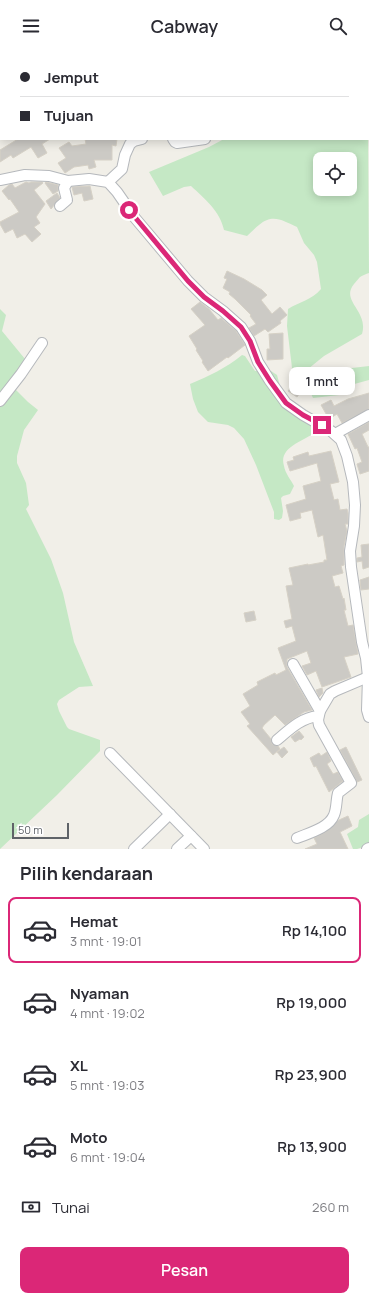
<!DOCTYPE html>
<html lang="id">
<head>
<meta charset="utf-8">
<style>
	:root { --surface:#fff; --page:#f7f7f7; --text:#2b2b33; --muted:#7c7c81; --line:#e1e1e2; --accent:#db2777 }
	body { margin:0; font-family:Manrope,sans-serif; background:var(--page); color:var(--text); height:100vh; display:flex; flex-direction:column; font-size:15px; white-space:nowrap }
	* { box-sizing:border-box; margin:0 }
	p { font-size:13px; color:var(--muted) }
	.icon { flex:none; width:22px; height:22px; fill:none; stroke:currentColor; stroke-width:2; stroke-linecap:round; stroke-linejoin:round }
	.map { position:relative; height:797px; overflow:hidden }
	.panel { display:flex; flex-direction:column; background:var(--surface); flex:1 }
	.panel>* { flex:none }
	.guide { position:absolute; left:0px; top:0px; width:369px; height:88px; box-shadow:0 2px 10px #0003; display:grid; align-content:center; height:88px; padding:0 20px; background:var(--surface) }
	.fabs { position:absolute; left:313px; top:100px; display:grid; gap:8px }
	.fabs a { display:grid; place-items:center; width:44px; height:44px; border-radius:8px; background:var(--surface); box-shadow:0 2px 10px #0003; font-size:20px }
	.scale { position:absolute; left:12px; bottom:10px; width:57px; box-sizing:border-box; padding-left:4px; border:2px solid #5f6368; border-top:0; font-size:11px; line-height:14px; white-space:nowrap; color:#5f6368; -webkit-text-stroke:3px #fff; paint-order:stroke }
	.end { position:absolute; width:18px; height:18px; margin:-9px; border:5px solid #db2777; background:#fff; box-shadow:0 0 0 2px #fff }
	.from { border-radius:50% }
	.bubble { position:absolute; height:28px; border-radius:8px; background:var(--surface); box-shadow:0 2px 10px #0003; font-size:13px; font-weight:600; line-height:28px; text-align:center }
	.guide b { display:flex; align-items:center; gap:14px; height:38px; font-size:15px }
	.guide b+b { border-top:1px solid var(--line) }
	.guide i { width:10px; height:10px; background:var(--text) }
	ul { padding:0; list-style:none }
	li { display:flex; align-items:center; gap:12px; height:66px; margin:0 8px 6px; padding:0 12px; border:2px solid transparent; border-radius:8px }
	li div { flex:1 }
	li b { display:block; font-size:15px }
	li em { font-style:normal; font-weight:600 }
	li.current { border-color:var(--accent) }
	li>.icon { width:36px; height:36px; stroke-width:1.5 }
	h2 { padding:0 20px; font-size:18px; line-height:48px }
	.pay { display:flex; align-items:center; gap:10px; height:44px; padding:0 20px; font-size:15px }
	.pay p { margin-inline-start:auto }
	.cta { display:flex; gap:8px; margin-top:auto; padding:8px 20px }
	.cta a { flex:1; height:46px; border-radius:8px; background:var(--accent); color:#fff; font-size:16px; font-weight:600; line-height:46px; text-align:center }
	header { display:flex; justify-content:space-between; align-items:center; height:52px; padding:0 20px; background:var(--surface); font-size:18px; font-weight:600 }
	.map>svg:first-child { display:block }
	.green { fill:#c5e8c5; fill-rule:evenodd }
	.building { fill:#cccac5; stroke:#d6d1c6 }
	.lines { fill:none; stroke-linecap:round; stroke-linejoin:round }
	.minor-casing { stroke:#b5b8bc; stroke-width:12 }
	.minor { stroke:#fff; stroke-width:10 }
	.route { stroke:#db2777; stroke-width:5 }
</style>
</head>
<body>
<header><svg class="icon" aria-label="menu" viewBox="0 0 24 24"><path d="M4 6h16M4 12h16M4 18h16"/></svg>Cabway<svg class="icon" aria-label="search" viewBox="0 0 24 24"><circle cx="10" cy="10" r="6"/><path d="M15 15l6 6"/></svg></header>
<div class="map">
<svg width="369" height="797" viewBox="0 0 369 797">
	<rect width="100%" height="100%" fill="#f1efe8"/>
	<g class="green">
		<path d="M45,0H206L44,1Z"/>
		<path d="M368,78L369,221C366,222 363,223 360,225C358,227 356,230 354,232C340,249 369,259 362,282L324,304L308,317L299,320L292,316L287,274L288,257C299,250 312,248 321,237L317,210L314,203L304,191L297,175C283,169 273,161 259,173C255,176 251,180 247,184L224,178C220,159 205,147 191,134L184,135L163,144L149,120L209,95L224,87H368ZM320,107H350V137H320Z"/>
		<path d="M0,257L6,263L2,279L25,307L9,331L28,350L38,358L24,378L17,404V411L26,431L29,453L26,457L51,507L63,541L74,590L93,634L79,635L59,648L57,652L59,659L67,675L69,677L100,688V699L57,743L0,797Z"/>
		<path d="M242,303L245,304L255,319H271L277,323L280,334V345L307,369L316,380C304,389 278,395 284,414C285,421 291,428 294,434L290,442L283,444L281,446L283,459L282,466L279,468L274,467V460L256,413L244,387L234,376L228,373L208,370L198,360L193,347L190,332C209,324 226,316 242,303Z"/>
		<path d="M369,314V328L347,334L348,342L313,346L308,335L319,334L328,328L335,321L352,316Z"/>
		<path d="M369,762V793L357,797H353L347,782L358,775L359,768Z"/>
	</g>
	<g class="building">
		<path d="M18,87H50L42,92L47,101L38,106L31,95L13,106L11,103L0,110V98Z"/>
		<path d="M85,87H117L116,94L112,93V108H94L96,115L89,117L88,113L74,115L65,121L58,111L66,106L59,96L69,90L72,94L86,92Z"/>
		<path d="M26,130L29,131L31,130H42L43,131L34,138L45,152L36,165L40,171L34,175L41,182L32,190L25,182L17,186L13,177L5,181L0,172V170L19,160L10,147L9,148L2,139L9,133L12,132L15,136Z"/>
		<path d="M46,130L58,133V139L53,142L45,131Z"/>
		<path d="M90,134L93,147L84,149L82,141L74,143L72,135Z"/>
		<path d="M57,141L60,146L51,157L46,149Z"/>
		<path d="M227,219L244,227L262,238L267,243L261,248L272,262L280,255L287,263L280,269L281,271L268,280L265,277L254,284L249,276L256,272L250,264L251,263L235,247L229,242L230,240L223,236L227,227L224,226Z"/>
		<path d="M200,250L209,257L218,268L221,266L236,279L245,293L228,306L227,305L208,319L202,310L203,309L196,298L197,297L189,284L205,273L191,257Z"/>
		<path d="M283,281V307L267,308V297H270L269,282Z"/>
		<path d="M295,330L303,336L297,345L288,339Z"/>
		<path d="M369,341V357L342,371L337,362L329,367L321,353L331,348L334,354L348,347Z"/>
		<path d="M369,370V378L362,382L368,395H369V419L360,422L357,412L362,410L357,396L355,397L348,382Z"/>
		<path d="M331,399L339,430L330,432L334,448L338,447L340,458L347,457L348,461V472H345L347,479L344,494V513L341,514L343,521L332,524L335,535L339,534L343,547L344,546L346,558H344L348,574L353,573L358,602L344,605L351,625L322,635L316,619L307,623L302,614L311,611L307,599L287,607V615L312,658L304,660L285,673L275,663L264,673L262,676L271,687L272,692L278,694L280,697L273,703L247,674L250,672L241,660L250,654L243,642L258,633L257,630L275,621L276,623L286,618L278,596L296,589L292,574L286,576L284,569L292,567L286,534L293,533L289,516L308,512V513L324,510V508H327L323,483L318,485L312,458L300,461L301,466L290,469L286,453L306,447L303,434L321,429L317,411L290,419L287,410L294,408L293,405L308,400L309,404Z"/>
		<path d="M369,492V515L363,517L362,509L357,510V506L362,505L361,493Z"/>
		<path d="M369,525V537L361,538L360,528Z"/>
		<path d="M254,559L256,568L246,570L244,561Z"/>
		<path d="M322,636L323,641L319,645L316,638Z"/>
		<path d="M299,679L304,685L301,688L300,687L295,690L291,685Z"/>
		<path d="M284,695L288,700L282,706L277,700Z"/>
		<path d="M346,695L362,728L357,730L340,698Z"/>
		<path d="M327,700L331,709L327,712L333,722L338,720L343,729L329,740L316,714L314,715L310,706L319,701L321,704Z"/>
		<path d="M348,764L352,774L340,780L348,797H305L317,792L314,786L326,780L339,768Z"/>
	</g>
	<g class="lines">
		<g class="minor-casing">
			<g id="minor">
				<path d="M173,87L175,90L177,91L205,87"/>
				<path d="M0,128L25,123L49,124L68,129L89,127L108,130L117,140L135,166L188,229L204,245L223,259L241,275L250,289L258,310L270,329L286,351L303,363L331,379L341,388L347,404L353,430L355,453L354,474L350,499L351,515L362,590L366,606L368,625L367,658L369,665"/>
				<path d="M108,130L122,117L125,103L130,92L134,89L142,87"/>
				<path d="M60,154L67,148L64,136L68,129"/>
				<path d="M0,349L21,322L42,291"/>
				<path d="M335,382L369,363"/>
				<path d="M293,612L320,659"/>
				<path d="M277,688C290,677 301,666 318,664"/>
				<path d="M110,701L204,797"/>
				<path d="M297,786C309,781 329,776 334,763C337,756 336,748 338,741L351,731L319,673L318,668L320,659L330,642L335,639L368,625"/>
				<path d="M134,797L170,762"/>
				<path d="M177,797L191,784"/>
				<path d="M367,797L369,796"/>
			</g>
		</g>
		<use href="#minor" class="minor"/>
	</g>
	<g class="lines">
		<path class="route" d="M129,158L188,229L204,245L223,259L241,275L250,289L258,310L270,329L286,351L303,363L322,373"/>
	</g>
</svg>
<div class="fabs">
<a><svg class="icon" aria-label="locate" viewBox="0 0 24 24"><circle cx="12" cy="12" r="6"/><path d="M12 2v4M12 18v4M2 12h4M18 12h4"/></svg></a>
</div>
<div class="scale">50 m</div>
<i class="end from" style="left:129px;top:158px"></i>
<i class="end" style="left:322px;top:373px"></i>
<div class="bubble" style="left:289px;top:315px;width:66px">1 mnt</div>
<div class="guide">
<b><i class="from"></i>Jemput</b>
<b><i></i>Tujuan</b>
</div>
</div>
<section class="panel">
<h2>Pilih kendaraan</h2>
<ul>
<li class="current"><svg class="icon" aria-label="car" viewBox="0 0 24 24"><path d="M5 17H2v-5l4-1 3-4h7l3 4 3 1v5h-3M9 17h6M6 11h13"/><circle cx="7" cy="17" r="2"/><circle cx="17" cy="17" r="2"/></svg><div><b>Hemat</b><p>3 mnt · 19:01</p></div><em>Rp 14,100</em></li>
<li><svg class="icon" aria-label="car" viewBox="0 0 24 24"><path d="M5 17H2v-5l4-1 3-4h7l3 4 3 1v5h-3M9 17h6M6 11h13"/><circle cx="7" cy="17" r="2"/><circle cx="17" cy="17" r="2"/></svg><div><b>Nyaman</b><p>4 mnt · 19:02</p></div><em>Rp 19,000</em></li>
<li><svg class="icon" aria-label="car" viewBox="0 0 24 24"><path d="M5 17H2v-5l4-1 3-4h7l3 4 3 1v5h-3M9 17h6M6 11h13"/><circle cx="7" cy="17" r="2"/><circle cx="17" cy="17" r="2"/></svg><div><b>XL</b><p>5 mnt · 19:03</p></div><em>Rp 23,900</em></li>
<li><svg class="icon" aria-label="car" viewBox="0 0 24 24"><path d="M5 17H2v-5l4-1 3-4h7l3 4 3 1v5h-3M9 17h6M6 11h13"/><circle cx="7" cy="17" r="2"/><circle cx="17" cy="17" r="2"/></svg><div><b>Moto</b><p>6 mnt · 19:04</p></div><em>Rp 13,900</em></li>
</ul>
<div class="pay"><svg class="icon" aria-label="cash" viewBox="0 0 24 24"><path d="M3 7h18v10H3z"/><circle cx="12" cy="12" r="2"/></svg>Tunai<p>260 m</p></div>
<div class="cta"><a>Pesan</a></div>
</section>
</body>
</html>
